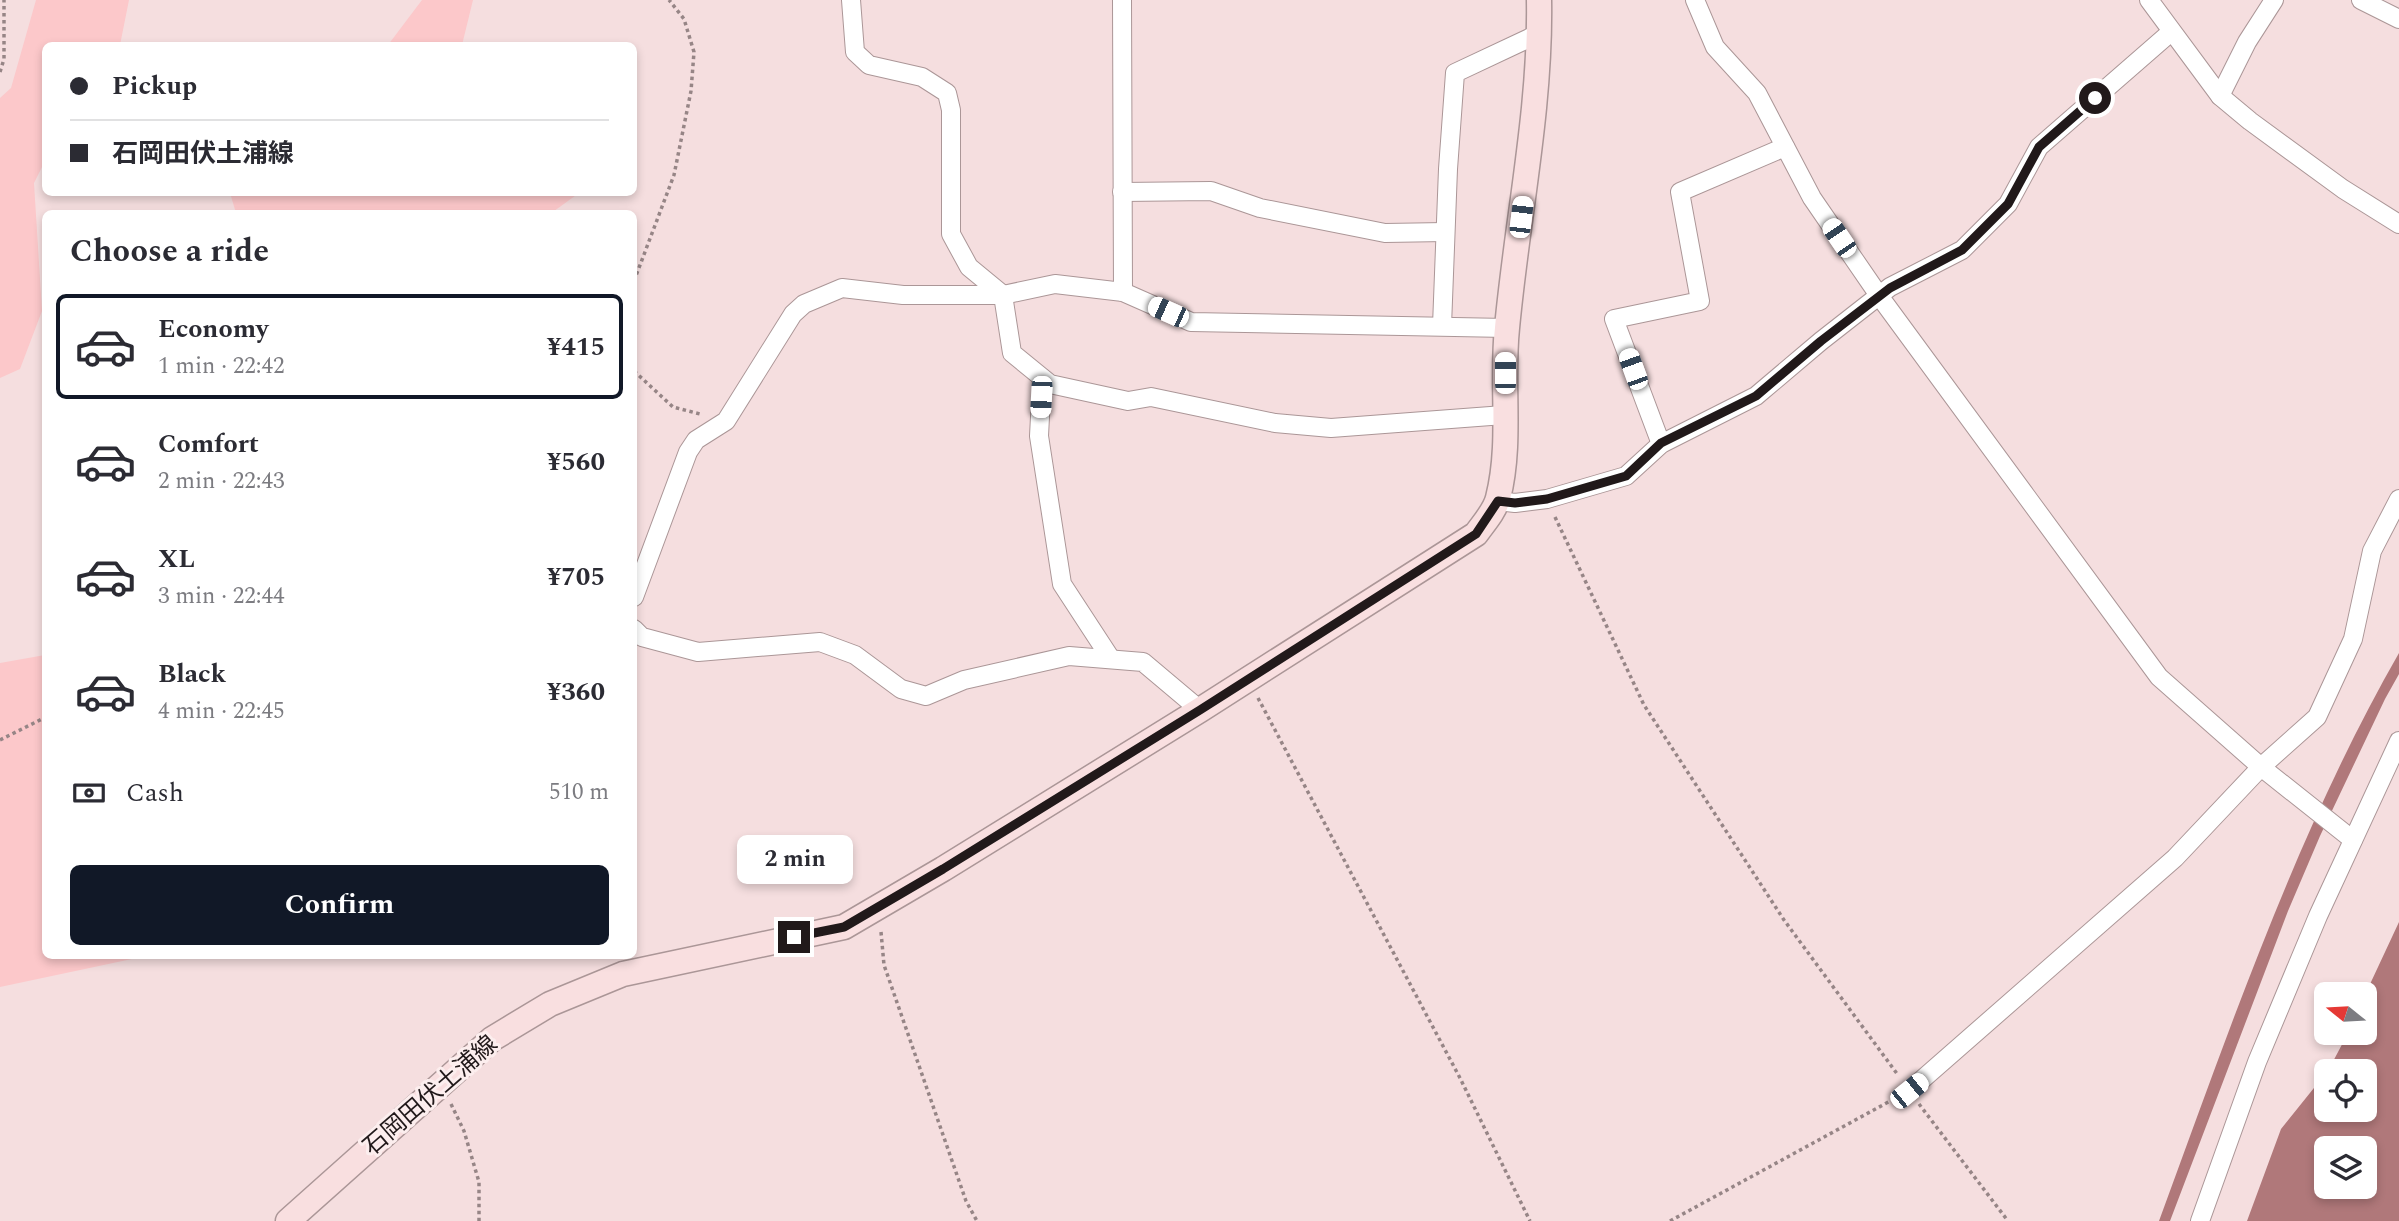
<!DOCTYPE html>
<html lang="en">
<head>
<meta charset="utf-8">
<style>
	:root { --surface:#fff; --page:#f7f7f7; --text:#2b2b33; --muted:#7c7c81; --line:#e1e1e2; --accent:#111827 }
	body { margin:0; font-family:Spectral,"Noto Sans JP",serif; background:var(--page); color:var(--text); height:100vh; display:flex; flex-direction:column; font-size:26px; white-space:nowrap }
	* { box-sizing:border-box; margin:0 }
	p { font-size:23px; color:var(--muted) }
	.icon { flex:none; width:38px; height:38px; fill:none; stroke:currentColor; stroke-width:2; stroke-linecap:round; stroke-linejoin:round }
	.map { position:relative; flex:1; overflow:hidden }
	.panel { position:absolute; left:42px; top:210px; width:595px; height:749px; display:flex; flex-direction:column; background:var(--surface); border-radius:10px; box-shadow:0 4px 10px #0003 }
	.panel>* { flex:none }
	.top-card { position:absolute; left:42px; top:42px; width:595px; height:154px; border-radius:10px; box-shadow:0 4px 10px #0003; display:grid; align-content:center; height:154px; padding:0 28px; background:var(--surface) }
	.needle { width:46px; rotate:288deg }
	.controls { position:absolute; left:2314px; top:982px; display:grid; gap:14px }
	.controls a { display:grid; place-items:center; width:63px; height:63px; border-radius:10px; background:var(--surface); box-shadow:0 4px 10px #0003; font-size:35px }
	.end { position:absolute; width:32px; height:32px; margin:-16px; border:9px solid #21191a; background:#fff; box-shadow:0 0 0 4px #fff }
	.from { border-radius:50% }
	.bubble { position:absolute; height:49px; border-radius:10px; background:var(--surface); box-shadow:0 4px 10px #0003; font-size:23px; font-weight:700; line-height:49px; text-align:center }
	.car { position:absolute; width:21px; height:42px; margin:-21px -10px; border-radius:9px; box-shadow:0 0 5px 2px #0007; background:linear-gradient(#fff 24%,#345 0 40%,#fff 0 76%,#345 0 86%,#fff 0) }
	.top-card b { display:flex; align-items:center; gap:24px; height:66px; font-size:26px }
	.top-card b+b { border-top:2px solid var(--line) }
	.top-card i { width:18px; height:18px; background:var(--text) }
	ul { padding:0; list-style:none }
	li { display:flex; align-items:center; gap:21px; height:105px; margin:0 14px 10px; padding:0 14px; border:4px solid transparent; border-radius:10px }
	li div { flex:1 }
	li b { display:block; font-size:26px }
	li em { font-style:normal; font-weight:700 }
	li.active { border-color:var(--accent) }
	li>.icon { width:63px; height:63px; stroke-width:1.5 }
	h2 { padding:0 28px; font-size:32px; line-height:84px }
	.pay { display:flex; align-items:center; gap:18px; height:77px; padding:0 28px; font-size:26px }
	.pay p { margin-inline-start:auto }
	.primary-button { display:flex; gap:14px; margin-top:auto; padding:14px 28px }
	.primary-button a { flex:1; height:80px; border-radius:10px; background:var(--accent); color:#fff; font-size:28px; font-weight:700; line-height:80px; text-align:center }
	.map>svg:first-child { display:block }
	.green { fill:#fcc8ca }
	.water { fill:#b0787a; fill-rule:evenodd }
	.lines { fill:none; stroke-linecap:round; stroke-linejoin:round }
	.minor-casing { stroke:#ab9697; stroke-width:20 }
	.secondary-casing { stroke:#ab9697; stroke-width:27 }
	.path { stroke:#968586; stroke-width:3.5; stroke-dasharray:3.5 3.5; stroke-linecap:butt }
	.minor { stroke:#fff; stroke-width:18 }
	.secondary { stroke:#f9dfe0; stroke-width:24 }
	.route { stroke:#21191a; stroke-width:9 }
	.labels { text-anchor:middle; stroke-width:6; stroke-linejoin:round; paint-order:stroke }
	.street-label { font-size:24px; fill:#21191a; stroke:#fceeee }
</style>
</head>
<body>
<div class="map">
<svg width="2399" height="1221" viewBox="0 0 2399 1221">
	<rect width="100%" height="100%" fill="#f5dedf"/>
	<g class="green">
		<path d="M36,0H129L120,45L46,46L45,161L34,183L42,311L20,369L0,378V98L11,88Z"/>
		<path d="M422,0H473L462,45H388Z"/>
		<path d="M230,193V192L579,193L550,214L236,213Z"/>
		<path d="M45,655L46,956H146L0,987V663Z"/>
	</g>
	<g class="water">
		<path d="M2399,653V674L2385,699L2320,836L2288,911L2170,1221H2159C2230,1028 2297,831 2399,653Z"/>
		<path d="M2399,922V1221H2247L2281,1129L2326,1073V1110H2364V1071H2328L2348,1033L2364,1032V997ZM2326,1148H2364V1186H2326Z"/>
	</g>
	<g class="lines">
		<g class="minor-casing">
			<g id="minor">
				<path d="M851,0L855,52L869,65L922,77L947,93L951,110V234L969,267L1003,295L1012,353L1050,384L1128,401L1151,397L1275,423L1331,428L1504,415"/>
				<path d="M1122,0L1123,292"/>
				<path d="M1695,0L1715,47L1757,93L1812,198L1880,297L2159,677L2261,767L2353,840"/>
				<path d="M2149,0L2220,96L2250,121L2343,189L2399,224"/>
				<path d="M2361,0L2399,19"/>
				<path d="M2220,96L2247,42L2274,0"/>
				<path d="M1122,192L1211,191L1260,208L1385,233L1445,232"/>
				<path d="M1442,326L1448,169L1455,73L1540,33"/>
				<path d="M1042,378L1039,436L1062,584L1111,659"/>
				<path d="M1661,444L1614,319L1700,301L1680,192L1785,147"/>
				<path d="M1498,501L1515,503L1547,499L1626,476L1661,444L1756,396L1821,341L1890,287L1962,250L2008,204L2039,147L2171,32"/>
				<path d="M634,597L688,452L696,440L726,421L793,314L804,304L842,288L903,295H1003L1055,284L1123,292L1191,322L1507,328"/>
				<path d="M634,629L642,637L698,652L820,642L855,655L901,689L926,696L964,680L1069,656L1143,662L1200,710"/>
				<path d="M1909,1091L2175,858L2261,767L2317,717L2353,639L2372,551L2399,499"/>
				<path d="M2200,1221L2257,1062L2318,916L2399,741"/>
			</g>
		</g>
		<g class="secondary-casing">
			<path id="secondary" d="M288,1221L492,1039L550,1004L623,974L844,927L943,869L1200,710L1476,534C1483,524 1495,511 1498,498C1512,443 1501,384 1507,328C1517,219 1541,110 1539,0"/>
		</g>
		<g class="path">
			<path d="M0,72L4,59V0"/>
			<path d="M634,281L674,175L691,91L694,52L684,19L669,0"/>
			<path d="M634,371L673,407L700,414"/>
			<path d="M1555,517L1644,705L1784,920L1898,1075"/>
			<path d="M1258,698L1460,1078L1530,1221"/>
			<path d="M0,740L46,717"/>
			<path d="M881,932L884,965L966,1201L977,1221"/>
			<path d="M451,1104L464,1131L479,1182V1221"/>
			<path d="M1919,1104L2008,1221"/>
			<path d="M1670,1221L1892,1100"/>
		</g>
		<use href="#minor" class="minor"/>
		<use href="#secondary" class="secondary"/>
	</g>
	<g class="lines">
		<path class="route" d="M794,937L844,927L943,869L1200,710L1476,534L1498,501L1515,503L1547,499L1626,476L1661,443L1756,396L1821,341L1890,288L1962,250L2008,204L2039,147L2095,98"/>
	</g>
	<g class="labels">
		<g class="street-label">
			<text transform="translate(430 1095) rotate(-41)" y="8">石岡田伏土浦線</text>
		</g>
	</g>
</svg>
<div class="controls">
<a><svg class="needle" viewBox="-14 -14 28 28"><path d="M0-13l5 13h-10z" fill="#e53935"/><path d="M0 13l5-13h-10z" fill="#7c7c81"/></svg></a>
<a><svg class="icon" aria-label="locate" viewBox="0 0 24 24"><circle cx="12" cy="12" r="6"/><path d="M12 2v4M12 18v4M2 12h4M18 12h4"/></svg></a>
<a><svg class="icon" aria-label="layers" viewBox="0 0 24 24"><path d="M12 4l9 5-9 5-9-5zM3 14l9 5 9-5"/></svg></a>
</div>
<i class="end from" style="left:2095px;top:98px"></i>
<i class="end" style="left:794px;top:937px"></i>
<div class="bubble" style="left:737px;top:835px;width:116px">2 min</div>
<i class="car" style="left:1521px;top:217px;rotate:7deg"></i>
<i class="car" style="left:1839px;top:238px;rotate:326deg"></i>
<i class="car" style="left:1168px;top:312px;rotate:294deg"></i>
<i class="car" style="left:1633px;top:369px;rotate:340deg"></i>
<i class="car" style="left:1505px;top:373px;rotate:0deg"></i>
<i class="car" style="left:1041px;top:397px;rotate:183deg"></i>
<i class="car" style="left:1909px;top:1091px;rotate:51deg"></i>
<div class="top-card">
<b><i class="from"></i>Pickup</b>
<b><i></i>石岡田伏土浦線</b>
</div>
<section class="panel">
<h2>Choose a ride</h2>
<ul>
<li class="active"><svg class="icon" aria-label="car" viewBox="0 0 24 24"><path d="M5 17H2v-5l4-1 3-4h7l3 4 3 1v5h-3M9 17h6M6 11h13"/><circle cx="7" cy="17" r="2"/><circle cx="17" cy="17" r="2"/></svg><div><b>Economy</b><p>1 min · 22:42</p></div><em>¥415</em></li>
<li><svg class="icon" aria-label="car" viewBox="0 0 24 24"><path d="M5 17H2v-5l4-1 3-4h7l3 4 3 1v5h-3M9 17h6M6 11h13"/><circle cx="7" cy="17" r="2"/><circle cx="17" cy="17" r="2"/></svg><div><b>Comfort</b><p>2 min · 22:43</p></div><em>¥560</em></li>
<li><svg class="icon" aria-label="car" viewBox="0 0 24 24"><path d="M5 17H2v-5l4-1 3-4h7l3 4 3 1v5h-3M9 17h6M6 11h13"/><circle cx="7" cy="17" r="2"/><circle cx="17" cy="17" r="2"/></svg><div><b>XL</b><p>3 min · 22:44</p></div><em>¥705</em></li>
<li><svg class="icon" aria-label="car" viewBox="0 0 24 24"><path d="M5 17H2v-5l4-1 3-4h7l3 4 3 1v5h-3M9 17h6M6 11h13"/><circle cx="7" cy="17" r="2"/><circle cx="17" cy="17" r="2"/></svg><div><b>Black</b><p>4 min · 22:45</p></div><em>¥360</em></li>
</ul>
<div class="pay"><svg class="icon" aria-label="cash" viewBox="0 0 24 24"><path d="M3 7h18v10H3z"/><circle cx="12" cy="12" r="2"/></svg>Cash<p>510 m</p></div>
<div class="primary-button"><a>Confirm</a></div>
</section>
</div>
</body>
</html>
